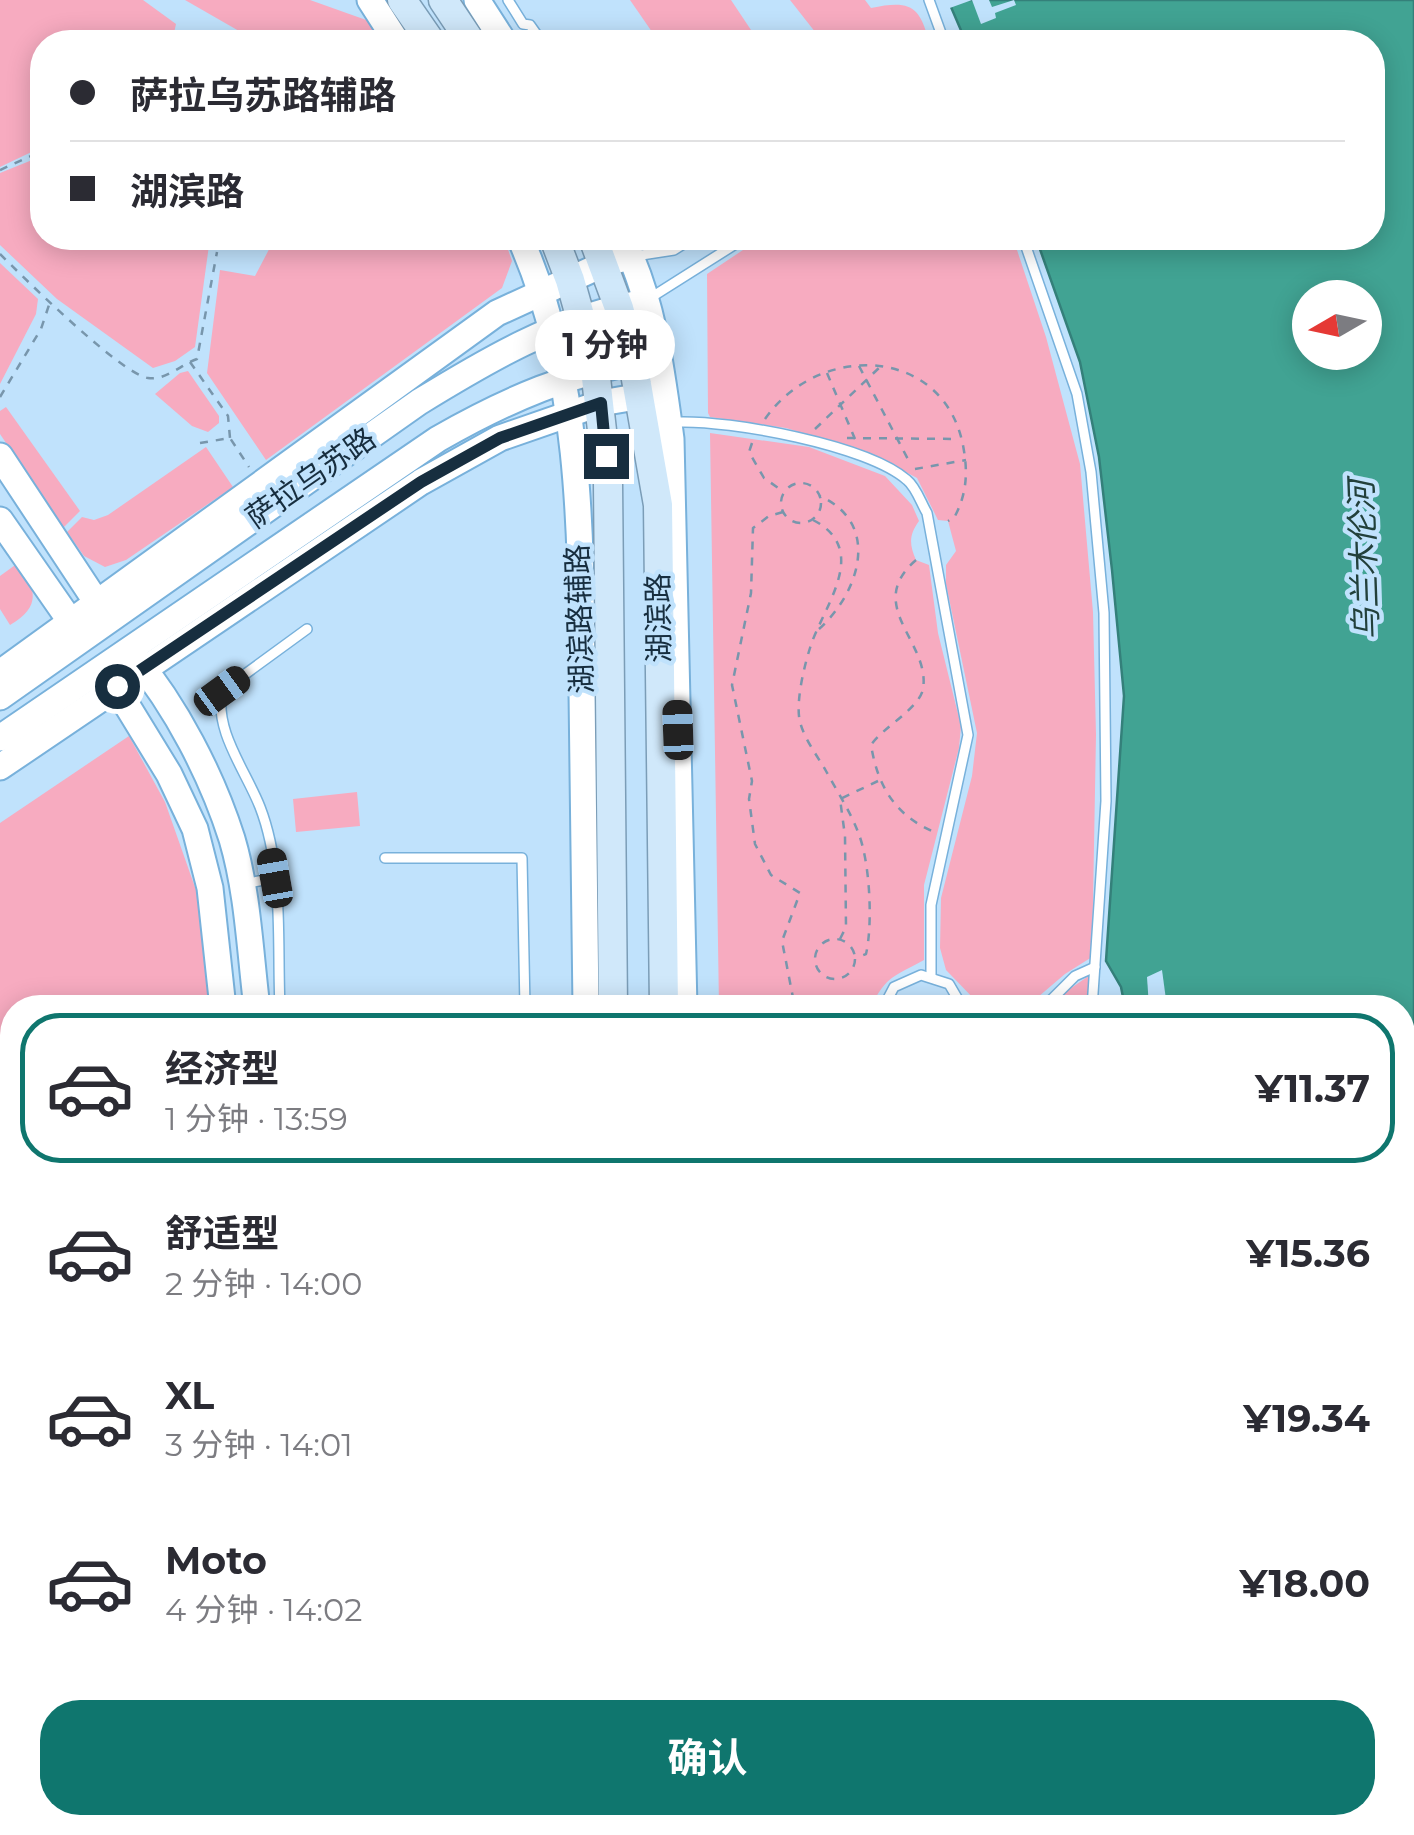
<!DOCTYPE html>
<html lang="zh">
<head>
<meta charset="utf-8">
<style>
	:root { --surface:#fff; --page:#f2f2f3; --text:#2b2b33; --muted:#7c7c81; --line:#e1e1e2; --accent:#0f766e }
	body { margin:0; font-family:Montserrat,"Noto Sans SC",sans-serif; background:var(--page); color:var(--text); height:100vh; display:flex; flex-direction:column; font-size:38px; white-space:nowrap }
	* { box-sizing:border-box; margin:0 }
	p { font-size:32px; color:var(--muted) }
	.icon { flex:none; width:55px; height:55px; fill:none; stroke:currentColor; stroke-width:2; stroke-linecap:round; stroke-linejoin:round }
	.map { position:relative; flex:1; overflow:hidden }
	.sheet { position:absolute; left:0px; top:995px; width:1415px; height:840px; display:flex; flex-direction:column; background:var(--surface); border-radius:40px 40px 0 0; box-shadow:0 5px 25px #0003 }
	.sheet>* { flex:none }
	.top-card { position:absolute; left:30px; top:30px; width:1355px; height:220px; border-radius:40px; box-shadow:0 5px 25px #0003; display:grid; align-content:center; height:220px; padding:0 40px; background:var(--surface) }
	.needle { width:65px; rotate:261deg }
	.tools { position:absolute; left:1292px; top:280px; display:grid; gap:20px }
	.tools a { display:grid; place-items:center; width:90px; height:90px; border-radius:50%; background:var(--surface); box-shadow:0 5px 25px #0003; font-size:50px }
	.end { position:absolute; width:45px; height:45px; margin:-22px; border:12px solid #172e3f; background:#fff; box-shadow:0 0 0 5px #fff }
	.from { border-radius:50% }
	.bubble { position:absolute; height:70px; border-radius:35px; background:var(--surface); box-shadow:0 5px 25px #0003; font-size:32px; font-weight:700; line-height:70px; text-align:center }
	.car { position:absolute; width:30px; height:60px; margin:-30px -15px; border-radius:12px; box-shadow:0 0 8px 2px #0007; background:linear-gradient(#222 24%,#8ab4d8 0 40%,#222 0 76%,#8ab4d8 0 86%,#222 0) }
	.top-card b { display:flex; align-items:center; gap:35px; height:95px; font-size:38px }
	.top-card b+b { border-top:2px solid var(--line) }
	.top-card i { width:25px; height:25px; background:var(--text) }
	ul { padding:18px 0 0; list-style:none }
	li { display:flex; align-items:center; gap:30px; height:150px; margin:0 20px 15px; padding:0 20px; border:5px solid transparent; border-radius:40px }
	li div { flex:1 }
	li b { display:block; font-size:38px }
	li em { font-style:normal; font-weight:700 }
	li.current { border-color:var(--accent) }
	li>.icon { width:90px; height:90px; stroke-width:1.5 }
	.cta { display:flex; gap:20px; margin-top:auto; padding:20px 40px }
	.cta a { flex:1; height:115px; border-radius:40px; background:var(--accent); color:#fff; font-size:40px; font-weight:700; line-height:115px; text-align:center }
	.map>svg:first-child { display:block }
	.green { fill:#f7abc0 }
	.water { fill:#41a393; stroke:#34807a; stroke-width:2.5; fill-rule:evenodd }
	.pier { fill:#c0e2fc }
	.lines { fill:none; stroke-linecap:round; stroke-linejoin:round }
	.lane-casing { stroke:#78b1db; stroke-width:12 }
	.secondary-casing { stroke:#78b1db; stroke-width:29 }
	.primary-casing { stroke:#7b9db7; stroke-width:31 }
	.path { stroke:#7896ac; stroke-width:2.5; stroke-dasharray:8 8; stroke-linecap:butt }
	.lane { stroke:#fff; stroke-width:9 }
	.secondary { stroke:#fff; stroke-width:25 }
	.primary { stroke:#d0e8fa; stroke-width:28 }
	.route { stroke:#172e3f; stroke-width:12 }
	.labels { text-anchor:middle; stroke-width:9; stroke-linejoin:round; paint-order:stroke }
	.street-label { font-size:30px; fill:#172e3f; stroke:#c0e2fc }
	.water-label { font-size:32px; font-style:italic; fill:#22403b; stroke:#c0e2fc }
</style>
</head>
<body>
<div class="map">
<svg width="1414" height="1835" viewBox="0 0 1414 1835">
	<rect width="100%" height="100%" fill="#c0e2fc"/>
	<g class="green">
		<path d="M0,0H143L176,24L172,42H42V147L0,167Z"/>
		<path d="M185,0H310L369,21L382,42H258Z"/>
		<path d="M630,0H731L759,42H659Z"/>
		<path d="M790,0H865L871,8C909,0 920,5 929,42H823Z"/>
		<path d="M42,156V238H210L195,347L175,361L153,368L57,299L0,245V173Z"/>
		<path d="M275,238H504L512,261L502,288L266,460L207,373L220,270L255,276Z"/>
		<path d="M761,238H1013L1046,337L1080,464L1093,612L1096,735L1092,957L1065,974L1031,1003L977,1002L946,970L940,948L941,898L972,776L977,733L946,584V565L956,551L948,521L938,520L917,478L872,454L786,428L710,417L708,413L707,274Z"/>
		<path d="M0,263L38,299L36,314L0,384Z"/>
		<path d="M188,371L219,416V423L208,432L192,426L155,394L180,373Z"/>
		<path d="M6,407L80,511L63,528L0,434V411Z"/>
		<path d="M710,433L809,447L885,476L912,505L919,521C909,535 909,544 916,560L929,565L938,633L961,726L959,748L924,885V960C896,976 886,975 871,1007H719Z"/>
		<path d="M206,447L233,487L126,560L105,567L84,556L67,532L82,517L94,520L108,515Z"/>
		<path d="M18,563C36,589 42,606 10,625L0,609V576Z"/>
		<path d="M129,736L165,802L203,910L212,1007L12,1008V1265L0,1267V823Z"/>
		<path d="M357,792L360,826L296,832L293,799Z"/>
		<path d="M1090,975L1086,1007L1055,1008L1061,995Z"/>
		<path d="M12,1318V1750L0,1746V1319Z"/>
		<path d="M1026,1822L1027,1835H797L739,1823Z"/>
		<path d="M263,1823H548L506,1833Z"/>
	</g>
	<path class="water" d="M948,0H1414V1835H1085V1822H1402V1008L1125,1007L1121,987L1106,961L1124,696L1112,570L1099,457L1080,362L1036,238H1372V42H966ZM1310,298H1365V352H1310Z"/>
	<g class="pier">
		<path d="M943,0H989L992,7L1014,0L1016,5L995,13L996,18L981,24L972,0L947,9Z"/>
		<path d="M1162,970L1167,1007H1149L1147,977Z"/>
	</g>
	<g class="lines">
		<g class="lane-casing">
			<g id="lane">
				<path d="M508,0L523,24L530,25L542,42"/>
				<path d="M929,0L941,33L940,42"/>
				<path d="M1023,238L1077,394L1091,472L1104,613L1106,801L1092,1008"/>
				<path d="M635,256L674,250L693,238"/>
				<path d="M647,300L745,238"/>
				<path d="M677,422C730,420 867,445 907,480C916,487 921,503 927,513L968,735L931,905V976"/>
				<path d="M385,858H522L525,1008"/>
				<path d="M243,884L275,878"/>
				<path d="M280,1008C277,943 284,869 260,807C246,771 214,731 222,691L307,629"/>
				<path d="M883,1008L894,987L921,975L949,984L963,1008"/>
				<path d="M1043,1008L1075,976L1095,967"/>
				<path d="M1061,1822V1835"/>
			</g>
		</g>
		<g class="secondary-casing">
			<g id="secondary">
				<path d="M370,0L397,42"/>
				<path d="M477,0L504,42"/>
				<path d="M520,238C583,379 581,543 582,695C584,799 585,903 586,1008"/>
				<path d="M622,238C653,297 662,372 671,439L684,1008"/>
				<path d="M0,456L107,618"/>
				<path d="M0,520L80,635"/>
				<path d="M133,655C176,706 212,776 232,839C248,893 250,952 257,1008"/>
				<path d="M0,673L497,313L604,264L622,259"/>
				<path d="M109,676L169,774L195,829L210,888L223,1008"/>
				<path d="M0,697L419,402C489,359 554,321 635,304"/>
				<path d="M0,738L438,439C506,400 573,371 651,359"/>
				<path d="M0,767L421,482L500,438L601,403L659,393"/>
				<path d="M0,1287L12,1286"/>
				<path d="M0,1313L12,1312"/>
				<path d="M0,1784L12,1788"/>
				<path d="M128,1822L182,1835"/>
				<path d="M213,1822L279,1835"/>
				<path d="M695,1822V1835"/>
				<path d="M0,1827L22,1835"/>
				<path d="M597,1835V1822"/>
			</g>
		</g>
		<g class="primary-casing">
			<g id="primary">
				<path d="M402,0L431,42"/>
				<path d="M443,0L471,42"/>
				<path d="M554,238L570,280L595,369L608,483L613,1008"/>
				<path d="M593,238L619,308L633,362L658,505L664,1008"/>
				<path d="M665,1822V1835"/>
				<path d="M620,1835V1822"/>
			</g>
		</g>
		<g class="path">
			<path d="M0,170L42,151"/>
			<path d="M0,254C23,277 121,374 148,378C165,381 182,364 197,359L217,252"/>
			<path d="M190,362L228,416L230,438"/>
			<path d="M859,366L911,465"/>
			<path d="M827,373L855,439"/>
			<path d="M0,397L41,329L50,302"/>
			<path d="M765,419C820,340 948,346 964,451C968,475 966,496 954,518L948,521"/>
			<path d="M815,429L881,366"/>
			<path d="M847,438L959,439"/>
			<path d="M200,443L230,438L249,467"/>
			<path d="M752,443L749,452L764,478L784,492"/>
			<path d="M915,469L966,460"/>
			<circle cx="801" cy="503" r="20"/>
			<path d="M783,512L769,516L753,528L751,593L732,685L752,781L749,799L755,844L771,875L800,893L782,941L795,1008"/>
			<path d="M813,520C872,550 822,608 810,648C804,667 797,697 799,716C801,735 817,755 826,771C837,791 850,811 858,832C870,861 873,924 866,954L856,958"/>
			<path d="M916,560C863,606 931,642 923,689C919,709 883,727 871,745C878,787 895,815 934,832"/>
			<path d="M819,629C859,593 882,524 820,496"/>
			<circle cx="835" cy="959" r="20"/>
			<path d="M840,939L846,927L845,836L840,799L878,781"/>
		</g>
		<use href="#lane" class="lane"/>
		<use href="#secondary" class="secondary"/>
		<use href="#primary" class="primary"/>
	</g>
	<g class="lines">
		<path class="route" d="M117,686L421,482L500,438L601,403L606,456"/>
	</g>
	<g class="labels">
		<g class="street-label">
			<text transform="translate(311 478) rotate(-35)" y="10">萨拉乌苏路</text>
			<text transform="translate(659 618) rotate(-91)" y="10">湖滨路</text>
			<text transform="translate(580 619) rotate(-92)" y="10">湖滨路辅路</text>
		</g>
		<g class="water-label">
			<text transform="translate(1364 560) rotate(-92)" y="11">乌兰木伦河</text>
		</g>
	</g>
</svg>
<div class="tools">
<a><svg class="needle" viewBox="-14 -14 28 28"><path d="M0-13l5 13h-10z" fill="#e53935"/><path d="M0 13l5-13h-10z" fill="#7c7c81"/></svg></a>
</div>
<i class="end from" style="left:117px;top:686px"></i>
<i class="end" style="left:606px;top:456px"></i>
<div class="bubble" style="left:535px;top:310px;width:140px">1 分钟</div>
<i class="car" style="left:222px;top:691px;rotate:54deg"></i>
<i class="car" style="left:678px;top:730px;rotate:358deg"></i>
<i class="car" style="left:275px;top:878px;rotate:350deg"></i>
<div class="top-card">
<b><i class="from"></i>萨拉乌苏路辅路</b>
<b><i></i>湖滨路</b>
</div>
<section class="sheet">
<ul>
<li class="current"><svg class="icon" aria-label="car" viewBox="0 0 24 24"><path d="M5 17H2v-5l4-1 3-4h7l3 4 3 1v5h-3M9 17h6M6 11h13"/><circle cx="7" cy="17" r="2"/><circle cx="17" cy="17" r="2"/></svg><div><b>经济型</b><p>1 分钟 · 13:59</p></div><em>¥11.37</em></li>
<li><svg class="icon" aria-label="car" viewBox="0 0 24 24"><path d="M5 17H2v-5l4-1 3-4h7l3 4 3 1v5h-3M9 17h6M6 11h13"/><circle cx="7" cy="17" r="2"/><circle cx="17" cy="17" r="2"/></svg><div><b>舒适型</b><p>2 分钟 · 14:00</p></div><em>¥15.36</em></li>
<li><svg class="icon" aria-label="car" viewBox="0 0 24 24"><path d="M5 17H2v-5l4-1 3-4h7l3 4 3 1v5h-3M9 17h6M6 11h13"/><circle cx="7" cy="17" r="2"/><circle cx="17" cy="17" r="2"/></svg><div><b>XL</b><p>3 分钟 · 14:01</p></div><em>¥19.34</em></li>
<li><svg class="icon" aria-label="car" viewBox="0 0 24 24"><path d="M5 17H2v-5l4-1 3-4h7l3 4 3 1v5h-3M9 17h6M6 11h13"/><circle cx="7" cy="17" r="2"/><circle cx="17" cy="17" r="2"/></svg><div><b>Moto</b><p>4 分钟 · 14:02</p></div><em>¥18.00</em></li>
</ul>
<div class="cta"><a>确认</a></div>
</section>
</div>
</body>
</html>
